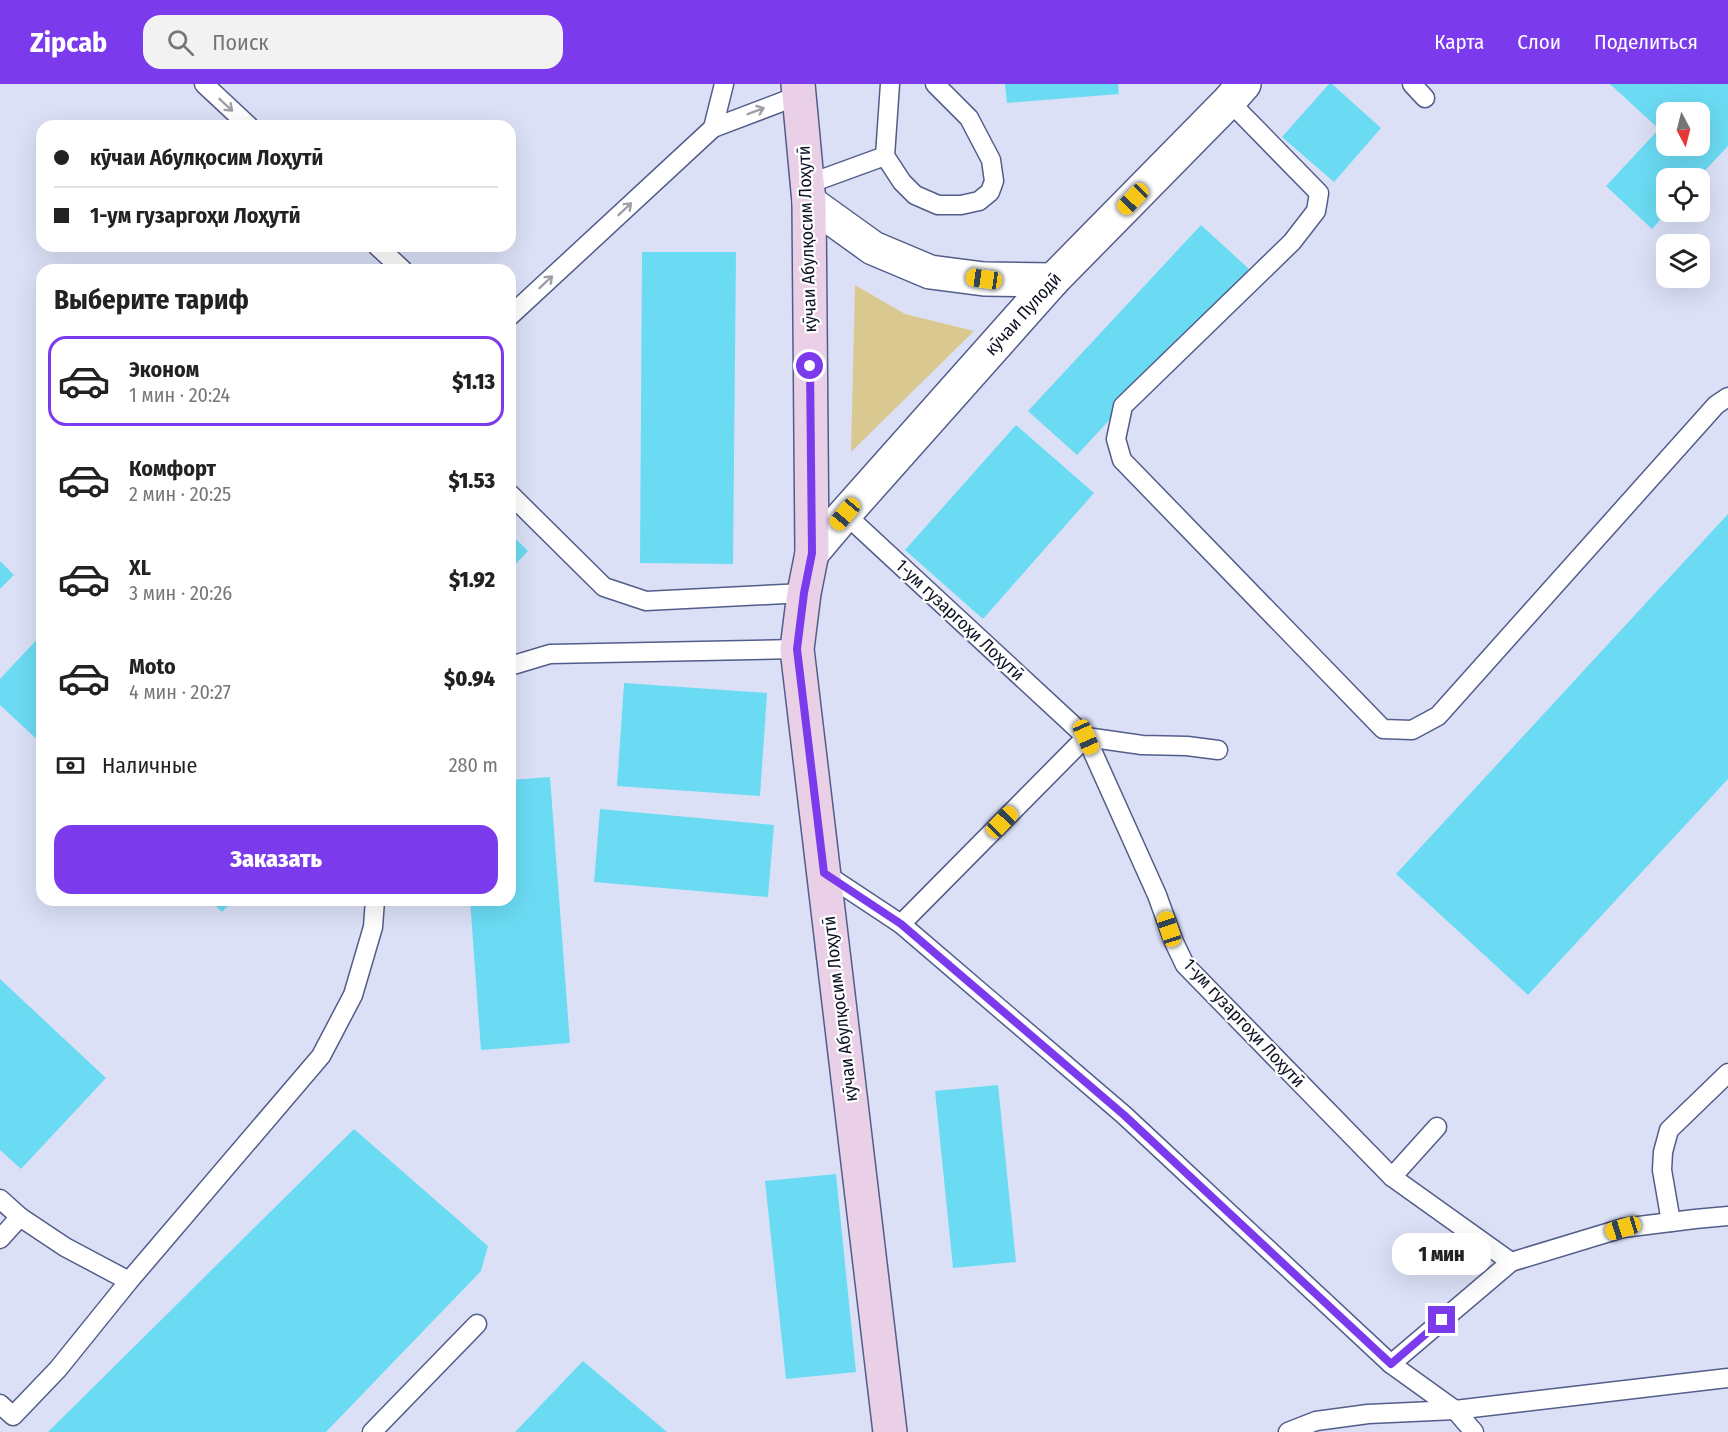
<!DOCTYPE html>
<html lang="ru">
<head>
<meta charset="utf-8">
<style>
	:root { --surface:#fff; --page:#f2f2f2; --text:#222; --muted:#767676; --line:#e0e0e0; --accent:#7c3aed }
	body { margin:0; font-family:"Fira Sans Condensed",sans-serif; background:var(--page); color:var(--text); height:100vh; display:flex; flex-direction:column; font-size:22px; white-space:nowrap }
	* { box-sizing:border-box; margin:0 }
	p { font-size:20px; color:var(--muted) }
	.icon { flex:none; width:33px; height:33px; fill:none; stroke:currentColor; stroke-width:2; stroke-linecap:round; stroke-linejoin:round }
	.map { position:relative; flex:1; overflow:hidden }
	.panel { position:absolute; left:36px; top:180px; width:480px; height:642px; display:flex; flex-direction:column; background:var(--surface); border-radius:18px; box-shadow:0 6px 24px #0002 }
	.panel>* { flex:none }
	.guide { position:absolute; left:36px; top:36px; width:480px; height:132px; border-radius:18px; box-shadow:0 6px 24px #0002; display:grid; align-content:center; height:132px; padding:0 18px; background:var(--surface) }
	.needle { width:39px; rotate:173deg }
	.controls { position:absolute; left:1656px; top:18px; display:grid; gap:12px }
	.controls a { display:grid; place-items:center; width:54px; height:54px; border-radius:12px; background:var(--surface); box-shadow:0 6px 24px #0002; font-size:30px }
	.end { position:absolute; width:27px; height:27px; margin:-14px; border:8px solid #7c3aed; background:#fff; box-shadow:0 0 0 3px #fff }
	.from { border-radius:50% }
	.bubble { position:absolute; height:42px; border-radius:18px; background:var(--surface); box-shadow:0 6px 24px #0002; font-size:20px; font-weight:800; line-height:42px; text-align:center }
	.car { position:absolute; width:18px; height:36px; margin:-18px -9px; border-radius:8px; box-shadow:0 0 4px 2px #0007; background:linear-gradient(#f5c518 24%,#345 0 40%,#f5c518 0 76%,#345 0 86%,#f5c518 0) }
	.guide b { display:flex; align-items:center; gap:21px; height:57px; font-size:22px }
	.guide b+b { border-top:2px solid var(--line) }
	.guide i { width:15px; height:15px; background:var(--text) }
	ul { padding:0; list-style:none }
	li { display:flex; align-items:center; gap:18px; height:90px; margin:0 12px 9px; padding:0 6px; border:3px solid transparent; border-radius:18px }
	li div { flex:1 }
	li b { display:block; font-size:22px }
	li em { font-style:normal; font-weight:800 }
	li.active { border-color:var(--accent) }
	li>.icon { width:54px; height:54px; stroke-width:1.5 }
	h2 { padding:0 18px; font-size:27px; line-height:72px }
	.pay { display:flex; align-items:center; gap:15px; height:66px; padding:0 18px; font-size:22px }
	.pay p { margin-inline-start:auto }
	.cta { display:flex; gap:12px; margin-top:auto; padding:12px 18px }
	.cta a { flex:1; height:69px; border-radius:18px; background:var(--accent); color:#fff; font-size:24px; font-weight:800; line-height:69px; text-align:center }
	header { display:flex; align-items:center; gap:36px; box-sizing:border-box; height:84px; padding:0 30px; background:var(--accent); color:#fff }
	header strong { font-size:28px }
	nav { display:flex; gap:33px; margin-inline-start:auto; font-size:21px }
	.search { width:420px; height:54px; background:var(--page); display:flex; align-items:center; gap:15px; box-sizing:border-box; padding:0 21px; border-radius:18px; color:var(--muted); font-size:22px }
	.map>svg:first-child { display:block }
	.green { fill:#d9c991 }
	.building { fill:#6bdbf4; fill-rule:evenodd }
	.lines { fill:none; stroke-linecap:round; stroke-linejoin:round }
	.lane-casing { stroke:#525d8a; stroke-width:21 }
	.street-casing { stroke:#525d8a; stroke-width:36 }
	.secondary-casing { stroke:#525d8a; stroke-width:36 }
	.lane { stroke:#fff; stroke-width:18 }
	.street { stroke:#fff; stroke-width:33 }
	.secondary { stroke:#ead0e6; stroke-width:33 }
	.oneway { stroke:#9fa0a7 }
	.route { stroke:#7c3aed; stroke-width:8 }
	.labels { text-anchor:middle; stroke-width:4.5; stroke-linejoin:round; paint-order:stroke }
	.street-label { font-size:18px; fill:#0e1224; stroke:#fff }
</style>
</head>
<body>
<header>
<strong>Zipcab</strong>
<div class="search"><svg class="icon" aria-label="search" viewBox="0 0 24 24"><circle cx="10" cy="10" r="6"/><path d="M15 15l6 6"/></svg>Поиск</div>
<nav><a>Карта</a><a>Слои</a><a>Поделиться</a></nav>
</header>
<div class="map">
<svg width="1728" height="1348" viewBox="0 0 1728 1348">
	<rect width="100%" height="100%" fill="#dbe0f6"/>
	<path class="green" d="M855,201L905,230L974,247L851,368Z"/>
	<g class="building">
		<path d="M1005,0H1118L1119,10L1007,19Z"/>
		<path d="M1329,0H1332L1381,44L1334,98L1282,53Z"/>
		<path d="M1610,0H1728V62L1698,94H1666V129L1652,145L1606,102L1659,45ZM1666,28H1700V62H1666Z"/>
		<path d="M1201,141L1249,185L1077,371L1028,327Z"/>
		<path d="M642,168H736L733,480L640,479Z"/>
		<path d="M1016,341L1094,409L983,535L905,466Z"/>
		<path d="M1728,430V695L1528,911L1396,790Z"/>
		<path d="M510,449L528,467L510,486Z"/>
		<path d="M0,477L14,491L0,505Z"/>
		<path d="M42,550V660L0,621V595Z"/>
		<path d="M624,599L767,609L760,712L617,702Z"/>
		<path d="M550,693L570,959L481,966L470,816H510V696Z"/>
		<path d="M600,725L774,741L768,813L594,798Z"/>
		<path d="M209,816H233L222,828Z"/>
		<path d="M0,895L106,994L21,1085L0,1066Z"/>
		<path d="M998,1001L1016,1178L953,1184L935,1007Z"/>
		<path d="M354,1045L488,1162L481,1187L326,1348H48Z"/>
		<path d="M836,1090L856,1288L786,1295L765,1097Z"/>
		<path d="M583,1277L667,1348H515Z"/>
	</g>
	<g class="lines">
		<g class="lane-casing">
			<g id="lane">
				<path d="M204,0L249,42"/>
				<path d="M890,0L885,72L902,98L915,111L938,121H961L979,117L990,108L994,97L991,76L969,34L935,0"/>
				<path d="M1412,0L1425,14"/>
				<path d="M1229,17L1319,109L1316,127L1292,158L1123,322L1116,355L1122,376L1383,645L1412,646L1438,632L1716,321L1728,313"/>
				<path d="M713,44L724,0"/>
				<path d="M808,100L885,72"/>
				<path d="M377,162L403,186"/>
				<path d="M510,232L713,44L800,11"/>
				<path d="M510,410L604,503L646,517L804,509"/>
				<path d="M845,430L1086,653L1157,811L1174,858L1185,881L1392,1093L1511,1178L1391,1280"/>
				<path d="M510,582L550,570L797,565"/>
				<path d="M824,789L901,840L1124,1031L1391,1280L1455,1326L1474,1348"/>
				<path d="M901,840L1086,653L1142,661L1187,662L1218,666"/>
				<path d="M1392,1093L1437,1043"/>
				<path d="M0,1115L20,1133"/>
				<path d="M1671,1138L1662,1086L1663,1068L1669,1046L1728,989"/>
				<path d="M0,1155L20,1133L65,1163L129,1197L321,972L353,911L373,843L375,816"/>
				<path d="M1511,1178L1623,1144L1695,1135L1728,1132"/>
				<path d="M0,1320L13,1332L58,1285L129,1197"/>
				<path d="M372,1348L477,1240"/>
				<path d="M1288,1348L1316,1337L1368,1330L1455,1326L1728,1294"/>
			</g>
		</g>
		<g class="street-casing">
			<g id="street">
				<path d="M809,118L873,164L930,188L984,195L1053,196"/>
				<path d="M812,469L845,430L1053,196L1229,17L1244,0"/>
			</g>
		</g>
		<g class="secondary-casing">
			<path id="secondary" d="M798,0L809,118L812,469L804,509L797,565L890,1348"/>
		</g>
		<use href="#lane" class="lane"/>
		<use href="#street" class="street"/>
		<use href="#secondary" class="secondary"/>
	</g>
	<defs><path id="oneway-shaft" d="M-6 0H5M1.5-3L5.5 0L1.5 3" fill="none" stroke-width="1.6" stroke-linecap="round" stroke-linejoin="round" transform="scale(1.5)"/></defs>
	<g class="oneway">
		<use href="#oneway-shaft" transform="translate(226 21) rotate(43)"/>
		<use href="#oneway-shaft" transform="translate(756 27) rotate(-21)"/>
		<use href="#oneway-shaft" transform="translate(625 125) rotate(-43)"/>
		<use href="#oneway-shaft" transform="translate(546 198) rotate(-43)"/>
	</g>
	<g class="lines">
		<path class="route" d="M810,282L812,469L804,509L797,565L824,789L901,840L1124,1031L1391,1280L1442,1236"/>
	</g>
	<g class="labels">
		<g class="street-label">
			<text transform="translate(807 155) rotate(-92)" y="6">кӯчаи Абулқосим Лоҳутӣ</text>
			<text transform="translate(1023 230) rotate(-48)" y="6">кӯчаи Пулодӣ</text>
			<text transform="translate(960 536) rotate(43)" y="6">1-ум гузаргоҳи Лоҳутӣ</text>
			<text transform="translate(840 925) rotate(-97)" y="6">кӯчаи Абулқосим Лоҳутӣ</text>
			<text transform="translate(1244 939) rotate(47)" y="6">1-ум гузаргоҳи Лоҳутӣ</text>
		</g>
	</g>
</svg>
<div class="controls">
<a><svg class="needle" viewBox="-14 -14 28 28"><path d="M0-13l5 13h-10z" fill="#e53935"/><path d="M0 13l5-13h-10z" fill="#767676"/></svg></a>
<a><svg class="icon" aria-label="locate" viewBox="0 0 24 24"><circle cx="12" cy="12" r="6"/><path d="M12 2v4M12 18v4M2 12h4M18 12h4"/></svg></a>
<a><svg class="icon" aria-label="layers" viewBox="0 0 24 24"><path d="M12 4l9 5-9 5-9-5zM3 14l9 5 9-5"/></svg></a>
</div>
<i class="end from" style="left:810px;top:282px"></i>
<i class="end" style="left:1442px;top:1236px"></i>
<div class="bubble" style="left:1392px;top:1149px;width:99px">1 мин</div>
<i class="car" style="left:1133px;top:115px;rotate:224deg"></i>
<i class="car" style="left:984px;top:195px;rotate:278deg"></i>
<i class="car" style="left:845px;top:430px;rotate:220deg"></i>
<i class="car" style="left:1086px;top:653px;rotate:156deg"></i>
<i class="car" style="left:1002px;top:738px;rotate:44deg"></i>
<i class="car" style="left:1169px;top:845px;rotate:342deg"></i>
<i class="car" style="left:1623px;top:1144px;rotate:253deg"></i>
<div class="guide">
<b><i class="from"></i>кӯчаи Абулқосим Лоҳутӣ</b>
<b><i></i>1-ум гузаргоҳи Лоҳутӣ</b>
</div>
<section class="panel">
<h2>Выберите тариф</h2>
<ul>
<li class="active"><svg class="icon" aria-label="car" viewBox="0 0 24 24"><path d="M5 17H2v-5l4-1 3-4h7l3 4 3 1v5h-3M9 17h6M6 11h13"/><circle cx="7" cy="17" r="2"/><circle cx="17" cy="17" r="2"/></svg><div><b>Эконом</b><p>1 мин · 20:24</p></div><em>$1.13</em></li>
<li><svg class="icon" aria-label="car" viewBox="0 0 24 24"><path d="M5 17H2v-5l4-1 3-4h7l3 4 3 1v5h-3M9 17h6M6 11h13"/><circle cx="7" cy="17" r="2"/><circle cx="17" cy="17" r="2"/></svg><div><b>Комфорт</b><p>2 мин · 20:25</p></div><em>$1.53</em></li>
<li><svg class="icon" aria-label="car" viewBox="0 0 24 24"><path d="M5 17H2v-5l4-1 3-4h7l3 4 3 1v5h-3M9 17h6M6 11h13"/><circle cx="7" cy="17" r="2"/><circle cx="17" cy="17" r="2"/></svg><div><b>XL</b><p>3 мин · 20:26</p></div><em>$1.92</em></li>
<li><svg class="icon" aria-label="car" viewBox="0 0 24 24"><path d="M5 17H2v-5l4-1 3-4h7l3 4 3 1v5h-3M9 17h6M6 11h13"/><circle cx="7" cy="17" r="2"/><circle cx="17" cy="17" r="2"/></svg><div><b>Moto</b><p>4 мин · 20:27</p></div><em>$0.94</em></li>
</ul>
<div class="pay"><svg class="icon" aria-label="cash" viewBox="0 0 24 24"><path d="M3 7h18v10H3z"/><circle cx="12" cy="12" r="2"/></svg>Наличные<p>280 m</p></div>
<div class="cta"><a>Заказать</a></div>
</section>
</div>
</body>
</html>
